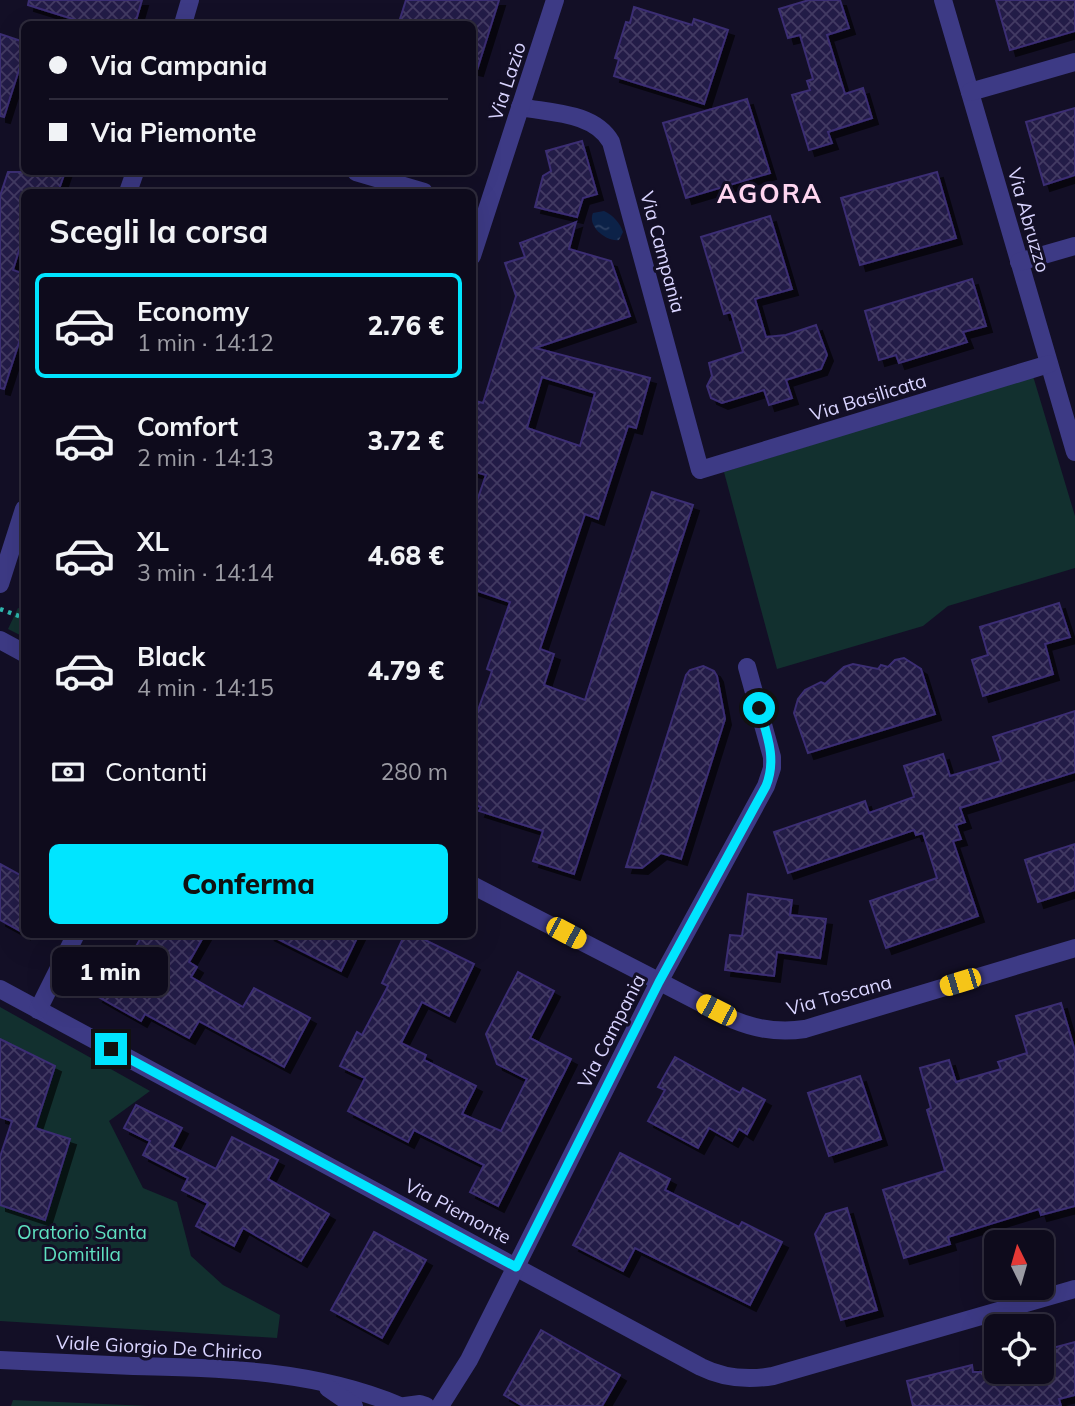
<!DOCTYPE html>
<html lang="it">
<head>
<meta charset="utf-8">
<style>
	:root { --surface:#0e0b1c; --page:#1c1929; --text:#f1f3f6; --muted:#9b9ba3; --line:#2e2b3b; --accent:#00e5ff }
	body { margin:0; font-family:Mulish,sans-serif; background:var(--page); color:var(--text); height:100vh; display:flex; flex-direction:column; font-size:26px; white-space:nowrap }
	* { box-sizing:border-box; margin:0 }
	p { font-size:23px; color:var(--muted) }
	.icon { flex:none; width:38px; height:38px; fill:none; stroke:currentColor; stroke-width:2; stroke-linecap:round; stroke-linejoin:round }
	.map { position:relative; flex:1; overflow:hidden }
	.details { position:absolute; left:21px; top:189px; width:455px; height:749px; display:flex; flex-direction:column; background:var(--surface); border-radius:10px; box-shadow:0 7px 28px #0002,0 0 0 2px var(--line) }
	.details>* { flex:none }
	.top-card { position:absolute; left:21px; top:21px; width:455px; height:154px; border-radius:10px; box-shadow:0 7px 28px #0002,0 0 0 2px var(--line); display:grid; align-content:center; height:154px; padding:0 28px; background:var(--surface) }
	.needle { width:46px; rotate:355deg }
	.fabs { position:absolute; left:984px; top:1230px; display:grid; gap:14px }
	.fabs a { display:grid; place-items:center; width:70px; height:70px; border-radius:10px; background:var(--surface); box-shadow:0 7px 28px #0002,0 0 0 2px var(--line); font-size:35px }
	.end { position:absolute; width:32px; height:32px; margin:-16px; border:9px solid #00e5ff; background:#111; box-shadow:0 0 0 4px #111 }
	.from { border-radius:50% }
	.bubble { position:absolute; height:49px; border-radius:10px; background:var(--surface); box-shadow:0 7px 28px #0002,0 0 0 2px var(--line); font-size:23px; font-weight:800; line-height:49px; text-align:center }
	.car { position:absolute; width:21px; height:42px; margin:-21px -10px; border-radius:9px; box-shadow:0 0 5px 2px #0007; background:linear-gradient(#f5c518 24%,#345 0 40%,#f5c518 0 76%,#345 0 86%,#f5c518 0) }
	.top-card b { display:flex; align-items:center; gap:24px; height:66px; font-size:26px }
	.top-card b+b { border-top:2px solid var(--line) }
	.top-card i { width:18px; height:18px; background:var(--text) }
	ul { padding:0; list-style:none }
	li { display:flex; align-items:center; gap:21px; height:105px; margin:0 14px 10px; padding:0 14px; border:4px solid transparent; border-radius:10px }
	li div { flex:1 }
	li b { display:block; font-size:26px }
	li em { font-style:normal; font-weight:800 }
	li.current { border-color:var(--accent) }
	li>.icon { width:63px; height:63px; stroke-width:1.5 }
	h2 { padding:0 28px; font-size:32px; line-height:84px }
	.pay { display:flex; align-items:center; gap:18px; height:77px; padding:0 28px; font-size:26px }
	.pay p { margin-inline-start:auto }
	.action { display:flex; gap:14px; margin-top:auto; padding:14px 28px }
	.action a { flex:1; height:80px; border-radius:10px; background:var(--accent); color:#111; font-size:28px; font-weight:800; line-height:80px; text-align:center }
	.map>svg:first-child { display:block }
	.green { fill:#12302f }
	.water { fill:url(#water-ripples) }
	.building { fill:url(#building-cross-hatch); stroke:#3b2d73; stroke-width:2; fill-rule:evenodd; filter:url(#shadow) }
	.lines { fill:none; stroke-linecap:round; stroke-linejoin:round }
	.path { stroke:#2fb8b0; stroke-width:4.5; stroke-dasharray:3.5 5; stroke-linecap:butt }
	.minor { stroke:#3d3a85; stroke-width:18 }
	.route { stroke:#00e5ff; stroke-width:9 }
	.labels { text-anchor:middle; stroke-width:6; stroke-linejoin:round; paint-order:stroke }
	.street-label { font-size:19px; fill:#d9d4ff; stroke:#130f26 }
	.park-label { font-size:19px; fill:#5fe0c0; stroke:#130f26 }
	.district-label { font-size:26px; font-weight:bold; letter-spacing:2px; fill:#ffd6f0; stroke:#130f26 }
</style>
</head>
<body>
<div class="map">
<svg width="1075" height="1406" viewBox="0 0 1075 1406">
	<defs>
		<pattern id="water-ripples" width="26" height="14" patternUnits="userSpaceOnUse" patternTransform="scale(1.75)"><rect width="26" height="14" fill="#0c2248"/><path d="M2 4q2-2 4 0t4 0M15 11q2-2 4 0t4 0" fill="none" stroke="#2f4163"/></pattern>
		<pattern id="building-cross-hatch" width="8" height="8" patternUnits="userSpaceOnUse" patternTransform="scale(1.75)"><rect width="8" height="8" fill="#241b47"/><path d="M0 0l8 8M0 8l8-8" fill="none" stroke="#433b63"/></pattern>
		<filter id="shadow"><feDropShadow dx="6" dy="6" stdDeviation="0" flood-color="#0009"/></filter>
	</defs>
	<rect width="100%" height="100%" fill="#130f26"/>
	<g class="green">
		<path d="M1033,376L1075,516V568L948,606L923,626L777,669L724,472Z"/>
		<path d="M18,608L24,610V637L8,629Z"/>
		<path d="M0,1007L150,1091L109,1121L143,1188L177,1202L191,1256L223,1285L280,1315L277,1338L0,1321V1157L12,1121L0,1117Z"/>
		<path d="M13,1400L149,1406H11Z"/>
	</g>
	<path class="water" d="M604,211C613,215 620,223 623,232L619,240C606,242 587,226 593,213Z"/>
	<g class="building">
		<path d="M29,0H142L135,24H75L76,20L28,5Z"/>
		<path d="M406,0H499L477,70L472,69V24H419L400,19Z"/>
		<path d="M809,0H840L849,28L827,35L845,94L863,88L872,118L828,132L832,143L809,150L792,95L810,90L807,81L813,79L800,35L788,38L779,9Z"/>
		<path d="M996,0H1075V31L1010,50Z"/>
		<path d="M634,7L692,25L694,19L728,30L704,104L614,76L619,59L615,58L626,22L630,23Z"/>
		<path d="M0,34L24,42V54L4,117L0,116Z"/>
		<path d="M747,99L770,173L686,198L663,123Z"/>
		<path d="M1075,108V175L1044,185L1026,122Z"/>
		<path d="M582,141L597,194L583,198L577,217L535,207L543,176L551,171L546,151Z"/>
		<path d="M8,172H65L58,192H24V234L13,270L24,274V327L4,389L0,388V196Z"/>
		<path d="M937,172L956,238L860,265L841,198Z"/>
		<path d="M770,216L792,289L755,299L766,337L786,335L816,325L827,355L821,369L786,380L792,398L769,405L764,390L722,403L711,398L707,386L712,376L709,363L743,352L731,312L724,314L701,237Z"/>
		<path d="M576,222L569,249L611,261L630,316L535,348L650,378L636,428L628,426L598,519L585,514L540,649L554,654L544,685L585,700L652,492L693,505L574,874L533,861L543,831L479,811L481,807L472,804V727L492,671L487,669L510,602L472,589V515L486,475L472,471V400L483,403L516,296L505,263L525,257L520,243ZM542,377L595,393L580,446L527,428Z"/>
		<path d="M972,279L986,326L963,332L967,342L899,363L896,355L879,360L865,311Z"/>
		<path d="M1059,603L1070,637L1045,644L1053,674L983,696L972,660L988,655L980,627Z"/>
		<path d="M904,658L921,669L935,714L808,753L794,713L798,699L805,690L821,682L825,684L844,667L853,664L878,669L881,665L888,667L895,660Z"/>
		<path d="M703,666L714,671L717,676L725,719L681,859L661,853L642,868L626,867L686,675L690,670Z"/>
		<path d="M1075,711V772L960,808L965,822L956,825L961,839L953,841L978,916L886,948L870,901L937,878L923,833L916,835L914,830L788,873L774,832L865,801L869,813L914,797L904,766L943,754L950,776L1001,761L993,737Z"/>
		<path d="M1075,844V890L1038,902L1025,860Z"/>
		<path d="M0,864L24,877V933L0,920Z"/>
		<path d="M748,894L792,900L790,915L826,919L820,958L777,952L774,976L725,970L730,935L742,936Z"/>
		<path d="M143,934H205L189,962L197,967L191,977L243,1007L254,988L310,1018L284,1067L199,1021L189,1038L145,1014L141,1021L97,996L122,952L130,957Z"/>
		<path d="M268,934H359L341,971Z"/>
		<path d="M405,934H413L474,964L449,1016L422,1002L401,1043L426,1055L424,1060L476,1086L462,1114L501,1131L527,1079L497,1064L486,1034L518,972L554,991L530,1038L571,1059L498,1206L470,1192L484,1165L414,1130L408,1142L348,1111L365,1078L340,1066L357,1032L362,1035L388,986L382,983Z"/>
		<path d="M1061,1003L1075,1051V1206L1041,1215L1039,1209L948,1237L950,1244L904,1258L883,1190L945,1171L927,1110L931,1108L920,1068L949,1060L956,1082L1001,1069L998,1062L1027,1053L1016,1016Z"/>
		<path d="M0,1039L55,1066L35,1128L70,1139L45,1220L0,1205V1157L12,1121L0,1117Z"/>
		<path d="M675,1057L740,1093L743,1088L765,1100L747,1134L739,1129L732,1141L709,1128L698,1148L648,1121L665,1090L658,1087Z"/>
		<path d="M860,1076L881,1139L829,1156L808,1093Z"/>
		<path d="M136,1105L182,1128L172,1147L216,1169L232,1137L278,1160L268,1179L329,1214L301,1261L243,1228L234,1246L196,1226L208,1203L182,1190L188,1178L143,1155L150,1141L124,1128Z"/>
		<path d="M620,1153L670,1179L665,1190L739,1227L742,1222L782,1242L750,1305L635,1248L623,1271L573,1245Z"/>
		<path d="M847,1208L877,1310L841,1320L815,1234L826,1214Z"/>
		<path d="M374,1232L426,1260L382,1338L331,1310Z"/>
		<path d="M541,1330L620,1375L602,1406H523L504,1395Z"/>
		<path d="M1075,1342V1395L1059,1399L1061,1406H913L907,1381L972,1365L973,1372H1041V1351Z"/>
	</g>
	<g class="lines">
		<path class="path" d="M0,609L24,618"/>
		<g class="minor">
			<path d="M943,0L1075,452"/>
			<path d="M183,24L190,0"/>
			<path d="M970,92L1075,62"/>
			<path d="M520,107C550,113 594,112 611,142L700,470L1049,364"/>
			<path d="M356,172L424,192"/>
			<path d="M128,192L135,172"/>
			<path d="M472,256L555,0"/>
			<path d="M1019,262L1075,246"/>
			<path d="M0,584L24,509"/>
			<path d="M0,640L24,653"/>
			<path d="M472,885L734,1020C758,1030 780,1033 805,1029L1075,948"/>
			<path d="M0,989L701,1367C723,1378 749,1380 773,1376L1075,1289"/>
			<path d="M38,1010L76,934"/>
			<path d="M0,1360C44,1362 89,1364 133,1366C223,1368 315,1370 400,1406"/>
			<path d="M328,1388L354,1406"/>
			<path d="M405,1406L420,1404L426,1406"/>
			<path d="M440,1406L469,1360L659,982L766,786L772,768V757L747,667"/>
		</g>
	</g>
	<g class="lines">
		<path class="route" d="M111,1049L516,1267L659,982L766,786C777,759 767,735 759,708"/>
	</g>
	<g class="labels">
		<g class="street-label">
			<text transform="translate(507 81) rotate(-72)" y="7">Via Lazio</text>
			<text transform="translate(1029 220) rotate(74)" y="7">Via Abruzzo</text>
			<text transform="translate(663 252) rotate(75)" y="7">Via Campania</text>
			<text transform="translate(868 397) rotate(-17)" y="7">Via Basilicata</text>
			<text transform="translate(839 995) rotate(-15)" y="7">Via Toscana</text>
			<text transform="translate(611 1031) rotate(-63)" y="7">Via Campania</text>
			<text transform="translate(458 1211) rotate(28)" y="7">Via Piemonte</text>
			<text transform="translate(159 1347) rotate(3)" y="7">Viale Giorgio De Chirico</text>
		</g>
		<g class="park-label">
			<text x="82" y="1239">Oratorio Santa<tspan x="82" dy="22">Domitilla</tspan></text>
		</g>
		<g class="district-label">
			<text x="770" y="203">AGORA</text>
		</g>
	</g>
</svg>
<div class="fabs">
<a><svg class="needle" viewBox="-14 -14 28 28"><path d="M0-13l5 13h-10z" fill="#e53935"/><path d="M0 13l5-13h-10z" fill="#9b9ba3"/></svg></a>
<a><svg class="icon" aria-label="locate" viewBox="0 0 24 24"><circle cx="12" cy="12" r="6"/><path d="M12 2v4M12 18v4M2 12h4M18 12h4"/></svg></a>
</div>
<i class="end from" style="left:759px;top:708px"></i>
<i class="end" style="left:111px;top:1049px"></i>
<div class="bubble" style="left:52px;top:947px;width:116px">1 min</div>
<i class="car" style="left:566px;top:933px;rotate:118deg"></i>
<i class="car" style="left:960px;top:982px;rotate:253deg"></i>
<i class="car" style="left:716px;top:1010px;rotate:297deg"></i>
<div class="top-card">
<b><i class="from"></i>Via Campania</b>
<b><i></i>Via Piemonte</b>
</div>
<section class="details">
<h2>Scegli la corsa</h2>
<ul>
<li class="current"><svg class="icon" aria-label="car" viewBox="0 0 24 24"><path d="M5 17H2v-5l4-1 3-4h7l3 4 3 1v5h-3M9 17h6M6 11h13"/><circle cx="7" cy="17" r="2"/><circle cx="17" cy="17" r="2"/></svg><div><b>Economy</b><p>1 min · 14:12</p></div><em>2.76 €</em></li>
<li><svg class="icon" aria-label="car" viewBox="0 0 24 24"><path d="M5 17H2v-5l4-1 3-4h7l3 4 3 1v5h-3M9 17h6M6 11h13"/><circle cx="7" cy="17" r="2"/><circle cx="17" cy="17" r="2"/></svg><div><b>Comfort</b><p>2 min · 14:13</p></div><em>3.72 €</em></li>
<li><svg class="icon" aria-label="car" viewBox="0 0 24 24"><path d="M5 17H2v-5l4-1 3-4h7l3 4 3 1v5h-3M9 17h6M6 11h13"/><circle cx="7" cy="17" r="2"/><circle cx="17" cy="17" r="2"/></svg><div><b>XL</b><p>3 min · 14:14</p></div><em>4.68 €</em></li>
<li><svg class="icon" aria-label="car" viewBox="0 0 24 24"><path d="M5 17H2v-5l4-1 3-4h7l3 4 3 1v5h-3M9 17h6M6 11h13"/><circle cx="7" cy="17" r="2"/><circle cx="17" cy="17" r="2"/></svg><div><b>Black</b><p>4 min · 14:15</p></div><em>4.79 €</em></li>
</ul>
<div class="pay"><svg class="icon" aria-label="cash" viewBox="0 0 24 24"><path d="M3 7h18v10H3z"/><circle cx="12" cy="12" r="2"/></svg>Contanti<p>280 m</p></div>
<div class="action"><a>Conferma</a></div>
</section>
</div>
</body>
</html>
